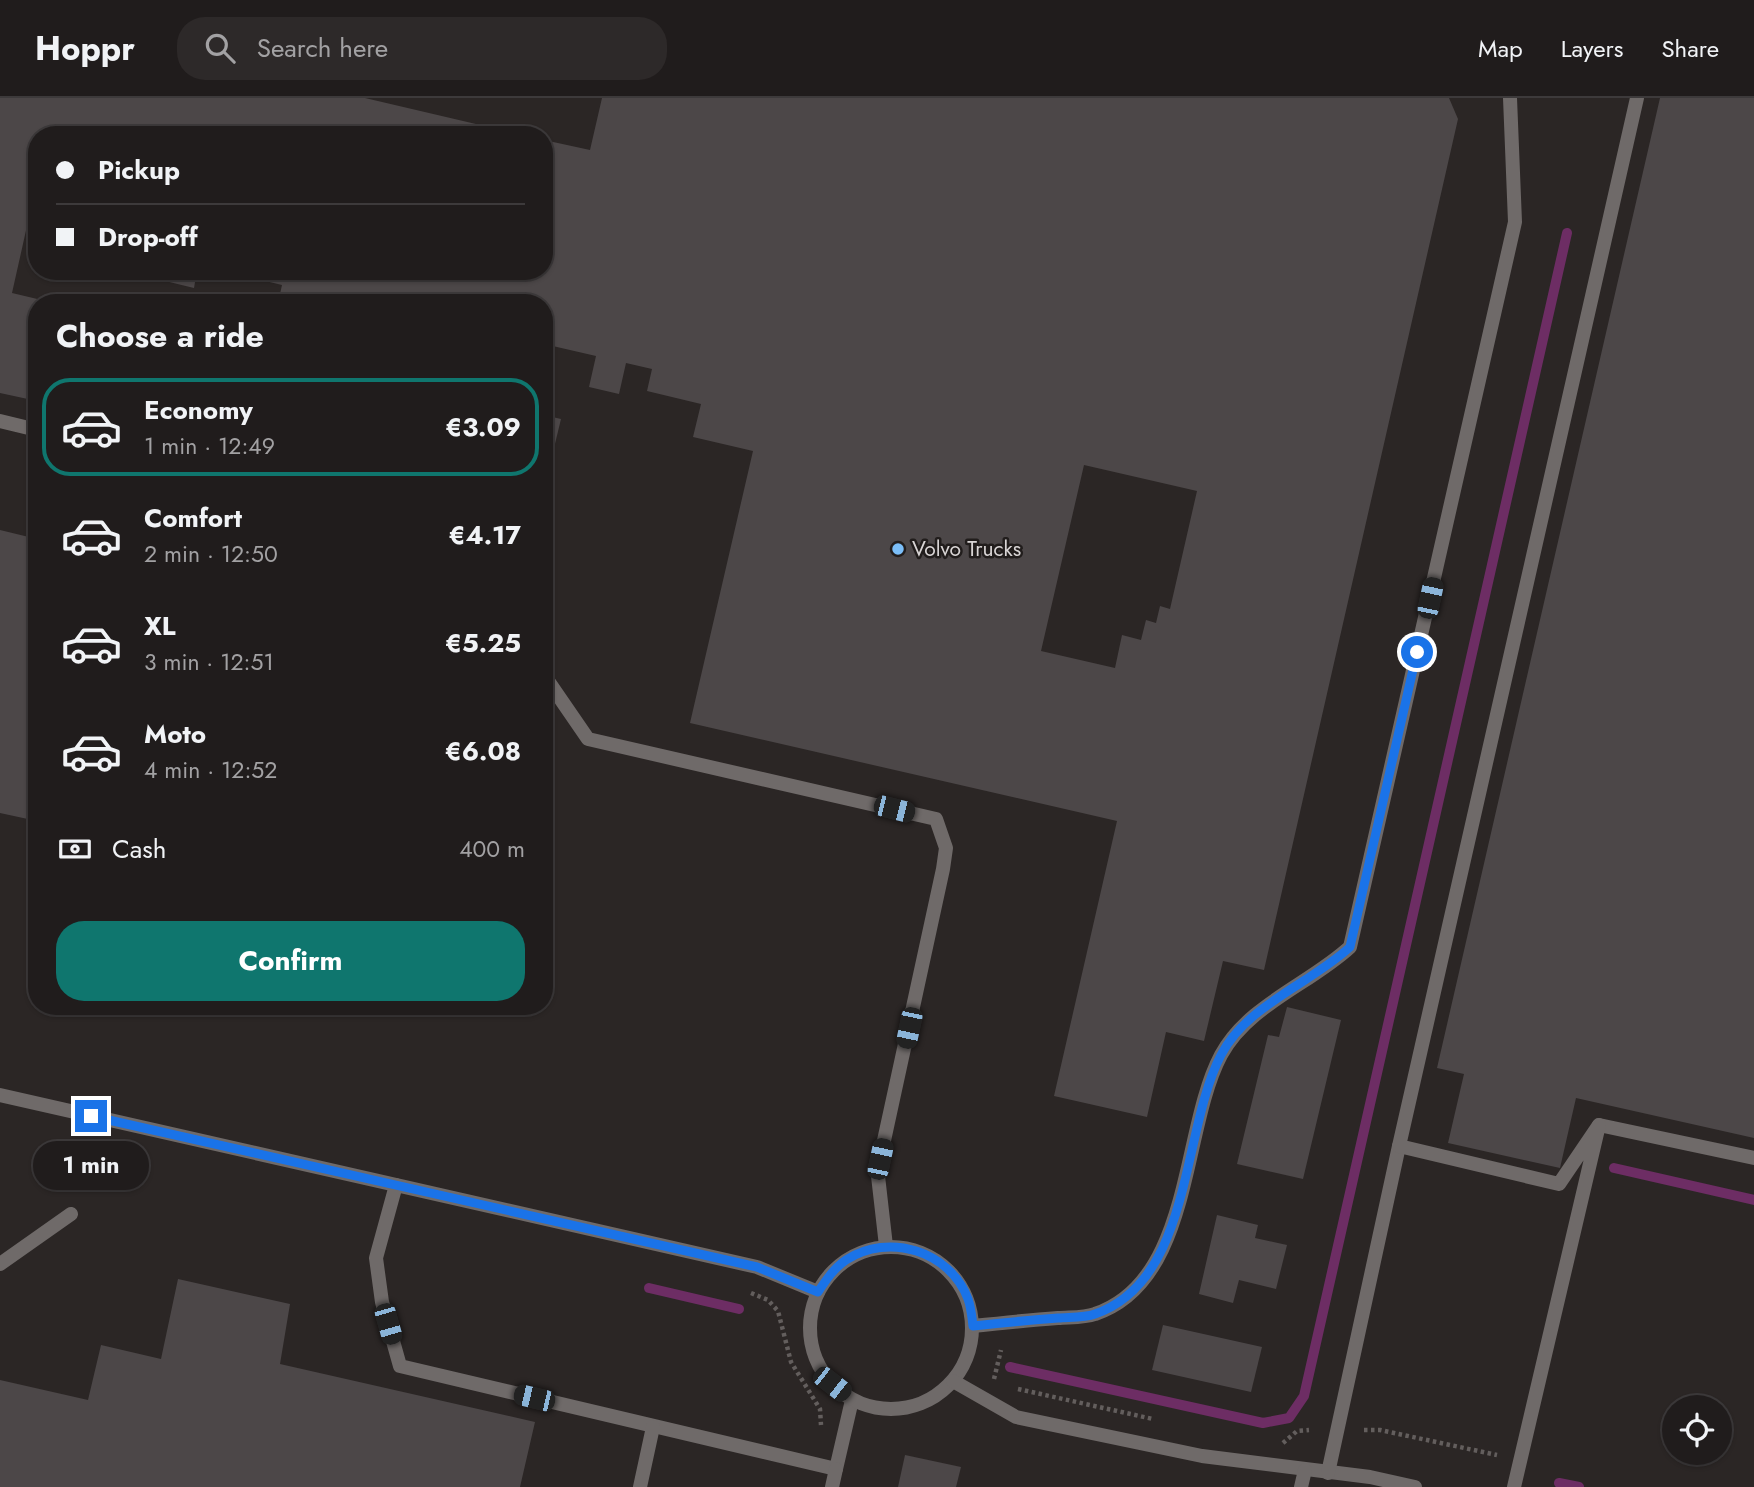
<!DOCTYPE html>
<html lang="en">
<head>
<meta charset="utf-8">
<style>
	:root { --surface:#201c1c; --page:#2d2929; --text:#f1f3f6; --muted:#a2a1a3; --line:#3d3a3b; --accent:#0f766e }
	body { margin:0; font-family:Jost,sans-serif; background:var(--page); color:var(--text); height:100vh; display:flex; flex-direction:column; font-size:26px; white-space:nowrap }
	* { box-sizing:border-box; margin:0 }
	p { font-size:23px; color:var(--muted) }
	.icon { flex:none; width:38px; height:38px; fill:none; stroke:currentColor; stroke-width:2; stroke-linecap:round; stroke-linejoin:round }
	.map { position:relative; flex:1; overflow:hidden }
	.drawer { position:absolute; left:28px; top:196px; width:525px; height:721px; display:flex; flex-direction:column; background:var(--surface); border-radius:28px; box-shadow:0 2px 5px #0004,0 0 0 2px var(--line) }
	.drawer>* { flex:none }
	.guide { position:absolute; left:28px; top:28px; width:525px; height:154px; border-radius:28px; box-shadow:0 2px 5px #0004,0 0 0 2px var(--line); display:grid; align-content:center; height:154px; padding:0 28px; background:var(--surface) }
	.tools { position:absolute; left:1662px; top:1297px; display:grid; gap:14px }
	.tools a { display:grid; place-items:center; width:70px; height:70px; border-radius:50%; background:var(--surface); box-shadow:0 2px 5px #0004,0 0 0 2px var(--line); font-size:35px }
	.end { position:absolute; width:32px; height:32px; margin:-16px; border:9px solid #1a73e8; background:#fff; box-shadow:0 0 0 4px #fff }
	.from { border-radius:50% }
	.bubble { position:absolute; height:49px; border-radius:24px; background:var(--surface); box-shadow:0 2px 5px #0004,0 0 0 2px var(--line); font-size:23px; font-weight:700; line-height:49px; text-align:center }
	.car { position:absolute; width:21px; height:42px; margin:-21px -10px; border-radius:9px; box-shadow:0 0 5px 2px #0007; background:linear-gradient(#222 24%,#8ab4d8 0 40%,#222 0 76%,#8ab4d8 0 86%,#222 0) }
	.guide b { display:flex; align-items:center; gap:24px; height:66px; font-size:26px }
	.guide b+b { border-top:2px solid var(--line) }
	.guide i { width:18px; height:18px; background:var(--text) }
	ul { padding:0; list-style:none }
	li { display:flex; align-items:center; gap:21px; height:98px; margin:0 14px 10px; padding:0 14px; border:4px solid transparent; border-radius:28px }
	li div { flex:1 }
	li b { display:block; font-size:26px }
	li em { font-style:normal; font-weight:700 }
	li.on { border-color:var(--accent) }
	li>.icon { width:63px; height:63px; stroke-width:1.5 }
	h2 { padding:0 28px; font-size:32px; line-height:84px }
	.pay { display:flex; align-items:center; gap:18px; height:77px; padding:0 28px; font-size:26px }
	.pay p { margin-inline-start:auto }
	.primary-button { display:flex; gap:14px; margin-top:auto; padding:14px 28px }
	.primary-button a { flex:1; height:80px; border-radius:28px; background:var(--accent); color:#fff; font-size:28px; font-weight:700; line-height:80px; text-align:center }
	header { display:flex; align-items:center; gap:42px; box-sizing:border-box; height:98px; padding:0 35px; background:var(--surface); border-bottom:2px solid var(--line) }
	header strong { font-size:33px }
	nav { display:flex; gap:38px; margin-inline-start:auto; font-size:24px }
	.search { width:490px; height:63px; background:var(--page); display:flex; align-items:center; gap:18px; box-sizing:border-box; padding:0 24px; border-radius:28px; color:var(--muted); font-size:26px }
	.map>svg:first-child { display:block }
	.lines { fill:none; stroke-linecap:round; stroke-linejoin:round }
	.stream { stroke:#6d2d64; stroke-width:10 }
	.building { fill:#4c4748; fill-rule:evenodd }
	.path { stroke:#635e5d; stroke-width:4.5; stroke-dasharray:3.5 3.5; stroke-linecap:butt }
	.lane { stroke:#6f6a69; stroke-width:14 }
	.route { stroke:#1a73e8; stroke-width:9 }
	.poi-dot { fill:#7bbef8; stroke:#211d1c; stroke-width:2.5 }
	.labels { text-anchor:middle; stroke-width:5; stroke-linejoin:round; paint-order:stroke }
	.poi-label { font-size:21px; fill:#d9d5d5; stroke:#211d1c; text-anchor:start }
</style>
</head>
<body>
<header>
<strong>Hoppr</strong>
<div class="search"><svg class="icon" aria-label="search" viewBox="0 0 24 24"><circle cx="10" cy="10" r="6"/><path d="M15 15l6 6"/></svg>Search here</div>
<nav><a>Map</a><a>Layers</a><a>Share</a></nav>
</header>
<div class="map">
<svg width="1754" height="1389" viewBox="0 0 1754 1389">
	<rect width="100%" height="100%" fill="#2b2625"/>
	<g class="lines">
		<g class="stream">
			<path d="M1614,1070L1754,1102"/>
			<path d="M649,1190L739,1211"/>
			<path d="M1010,1269L1263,1325L1289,1320L1304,1298L1567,135"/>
			<path d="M1559,1385L1579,1389"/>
		</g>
	</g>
	<g class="building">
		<path d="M0,0H365L519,36L37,37V130L27,128L12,195L50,204L37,205V303L0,295Z"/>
		<path d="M602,0H1449L1458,21L1264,872L1223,863L1204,943L1166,934L1147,1019L1054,998L1117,723L690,625L753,353L693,339L701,306L647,293L652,271L626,265L619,296L589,289L596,258L544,246V205H362L313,194L310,205H278L282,187L228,174L544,173V42L590,52ZM1084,367L1197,393L1170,511L1160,508L1156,525L1146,522L1141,542L1122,537L1115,570L1041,553Z"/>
		<path d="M1660,0H1754V1040L1576,1000L1560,1070L1448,1045L1464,976L1437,970Z"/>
		<path d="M124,173H197L194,190Z"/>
		<path d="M544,317L561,321L545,387H544Z"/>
		<path d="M0,432L37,441V723L0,715Z"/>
		<path d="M1287,909L1341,922L1303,1081L1237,1066L1268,937L1279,939Z"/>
		<path d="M1217,1117L1258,1127L1255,1140L1287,1147L1276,1191L1239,1182L1233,1205L1199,1196Z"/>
		<path d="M178,1181L290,1206L280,1266L535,1324L520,1389H0V1282L88,1302L101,1247L161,1261Z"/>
		<path d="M1163,1227L1262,1249L1251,1294L1152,1272Z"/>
		<path d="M905,1357L961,1369L956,1389H898Z"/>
	</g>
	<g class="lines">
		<g class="path">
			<path d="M751,1195L768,1202L778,1213L791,1264L820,1311L821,1327"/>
			<path d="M994,1281L1001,1252"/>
			<path d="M1018,1291L1153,1321"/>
			<path d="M1364,1332H1380L1497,1357"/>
			<path d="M1283,1345L1297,1333L1309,1332"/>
		</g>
		<g class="lane">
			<path d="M0,323L37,332"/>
			<path d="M544,577L588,641L936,721L946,750L943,771L880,1061L878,1078L886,1148"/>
			<path d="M0,997L757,1169L818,1194"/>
			<path d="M1599,1027L1754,1060"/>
			<path d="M396,1087L376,1160L382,1204L400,1268L836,1371L852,1302"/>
			<circle cx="891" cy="1230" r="81"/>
			<path d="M0,1166L71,1116"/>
			<path d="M973,1228C1001,1225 1030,1222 1058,1220C1070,1219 1084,1220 1095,1216C1193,1183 1181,1032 1221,957C1248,907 1310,886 1350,849L1515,124L1510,0"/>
			<path d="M953,1283L1016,1319L1202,1358L1370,1379L1415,1389"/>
			<path d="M1328,1375L1399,1048"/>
			<path d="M640,1389L653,1329"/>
			<path d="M832,1389L836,1371"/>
			<path d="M1301,1389L1305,1372"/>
			<path d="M1514,1389L1599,1027L1559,1086L1399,1048L1637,0"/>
		</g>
	</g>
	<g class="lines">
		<path class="route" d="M91,1018L757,1169L818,1194C826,1182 834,1170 846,1162C889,1134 950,1153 968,1201C971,1209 972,1219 973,1228C1001,1225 1030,1222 1058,1220C1070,1219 1084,1220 1095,1216C1193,1182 1181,1033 1221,957C1247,907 1310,886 1350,849L1417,554"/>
	</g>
	<circle class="poi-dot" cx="898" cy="451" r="7"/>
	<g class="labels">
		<g class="poi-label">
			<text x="912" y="458">Volvo Trucks</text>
		</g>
	</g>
</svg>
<div class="tools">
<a><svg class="icon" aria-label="locate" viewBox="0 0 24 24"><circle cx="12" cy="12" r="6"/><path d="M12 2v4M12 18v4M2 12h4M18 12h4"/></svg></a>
</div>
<i class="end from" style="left:1417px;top:554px"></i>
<i class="end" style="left:91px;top:1018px"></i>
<div class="bubble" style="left:33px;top:1043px;width:116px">1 min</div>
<i class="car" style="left:1430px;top:500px;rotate:12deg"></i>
<i class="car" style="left:894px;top:711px;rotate:104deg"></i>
<i class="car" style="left:909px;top:930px;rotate:192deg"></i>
<i class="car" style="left:880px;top:1061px;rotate:12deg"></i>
<i class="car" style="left:388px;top:1226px;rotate:164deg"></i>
<i class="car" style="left:832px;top:1286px;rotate:128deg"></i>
<i class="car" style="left:534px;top:1300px;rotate:283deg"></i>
<div class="guide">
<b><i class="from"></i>Pickup</b>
<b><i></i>Drop-off</b>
</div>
<section class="drawer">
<h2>Choose a ride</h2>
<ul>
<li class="on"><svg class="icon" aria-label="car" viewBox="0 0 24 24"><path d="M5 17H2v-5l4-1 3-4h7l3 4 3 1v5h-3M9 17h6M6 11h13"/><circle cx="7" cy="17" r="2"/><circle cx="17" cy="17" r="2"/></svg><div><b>Economy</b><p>1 min · 12:49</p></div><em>€3.09</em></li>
<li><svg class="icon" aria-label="car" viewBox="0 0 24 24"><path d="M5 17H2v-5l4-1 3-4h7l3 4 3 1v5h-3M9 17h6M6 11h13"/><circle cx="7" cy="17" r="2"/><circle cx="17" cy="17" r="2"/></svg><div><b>Comfort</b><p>2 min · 12:50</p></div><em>€4.17</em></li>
<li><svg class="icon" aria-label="car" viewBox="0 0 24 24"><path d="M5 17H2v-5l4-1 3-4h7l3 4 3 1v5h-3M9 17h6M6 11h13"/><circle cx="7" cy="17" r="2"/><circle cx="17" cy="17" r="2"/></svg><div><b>XL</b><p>3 min · 12:51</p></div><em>€5.25</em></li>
<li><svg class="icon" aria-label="car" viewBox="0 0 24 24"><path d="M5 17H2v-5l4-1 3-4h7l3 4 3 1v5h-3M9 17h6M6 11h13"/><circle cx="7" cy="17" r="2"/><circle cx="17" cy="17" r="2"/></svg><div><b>Moto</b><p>4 min · 12:52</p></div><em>€6.08</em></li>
</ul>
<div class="pay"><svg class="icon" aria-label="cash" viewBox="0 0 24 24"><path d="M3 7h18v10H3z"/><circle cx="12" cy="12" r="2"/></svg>Cash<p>400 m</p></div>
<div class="primary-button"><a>Confirm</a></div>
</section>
</div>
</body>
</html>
